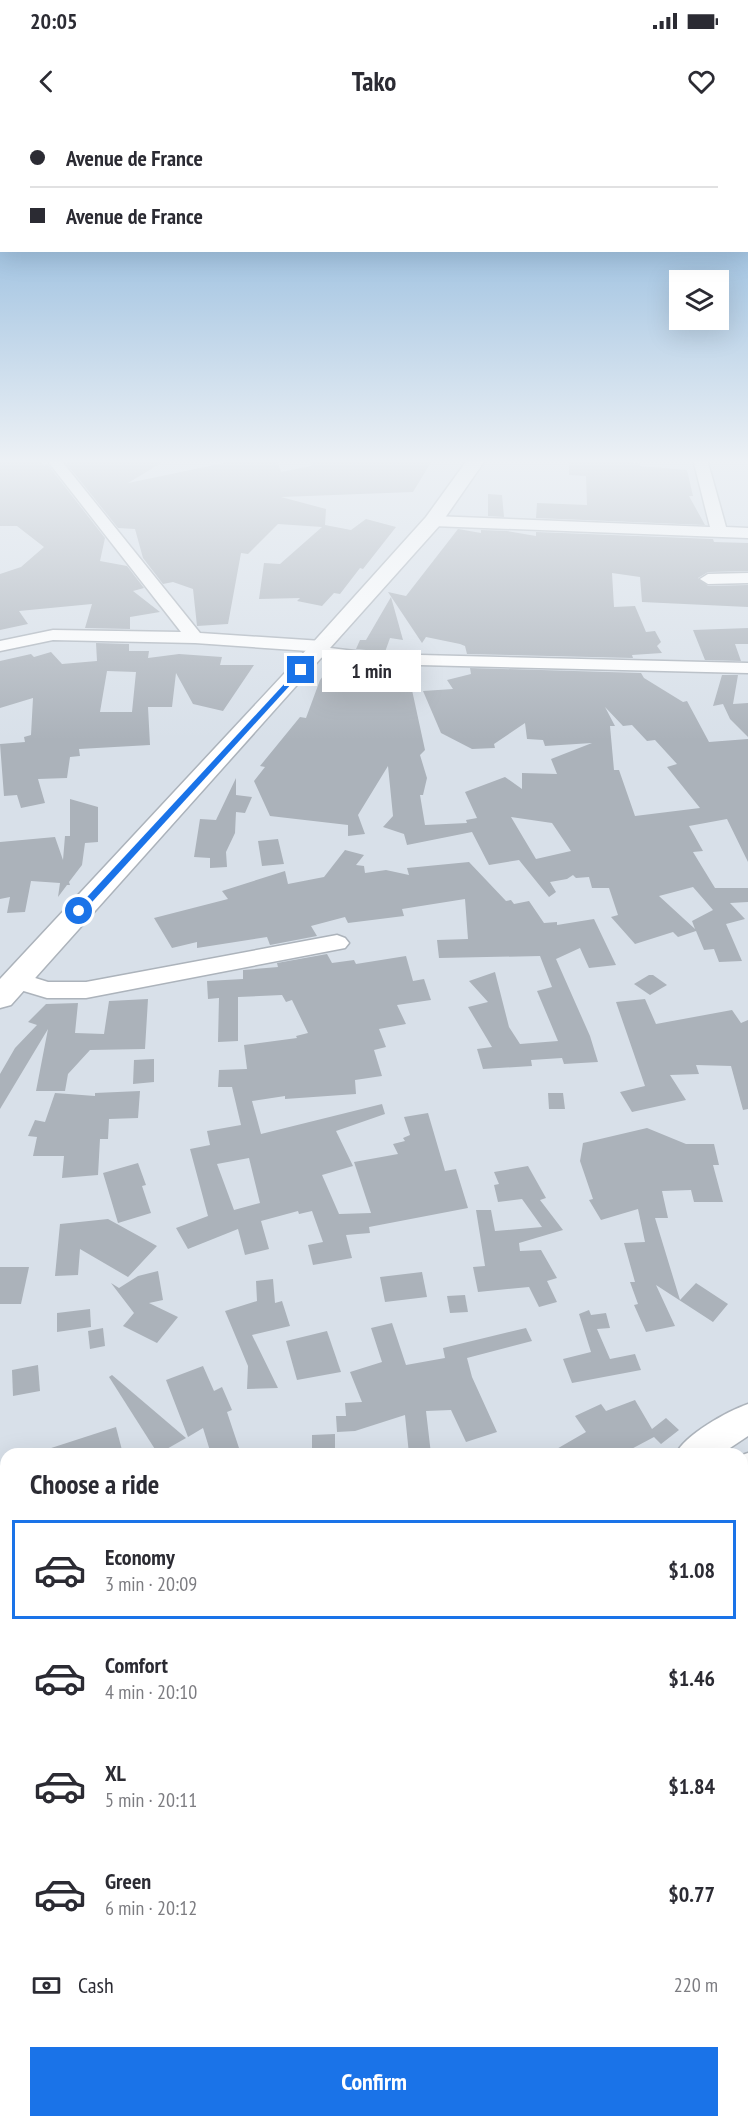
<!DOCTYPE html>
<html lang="en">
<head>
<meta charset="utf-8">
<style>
	:root { --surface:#fff; --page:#f2f2f3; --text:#2b2b33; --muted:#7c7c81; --line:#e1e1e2; --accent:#1a73e8 }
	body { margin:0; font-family:"PT Sans Narrow",sans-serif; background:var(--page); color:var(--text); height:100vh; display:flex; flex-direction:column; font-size:22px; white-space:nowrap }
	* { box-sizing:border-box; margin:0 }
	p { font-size:20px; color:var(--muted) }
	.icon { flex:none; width:33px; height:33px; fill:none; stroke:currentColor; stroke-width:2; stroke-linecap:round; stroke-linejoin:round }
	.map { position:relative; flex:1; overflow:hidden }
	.side { position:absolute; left:0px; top:1328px; width:748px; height:680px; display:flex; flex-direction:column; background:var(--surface); border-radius:18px 18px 0 0; box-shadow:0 6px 24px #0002 }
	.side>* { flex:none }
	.hud { position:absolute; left:0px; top:0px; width:748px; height:132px; box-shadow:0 6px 24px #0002; display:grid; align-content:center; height:132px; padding:0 30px; background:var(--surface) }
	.controls { position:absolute; left:669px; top:150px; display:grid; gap:12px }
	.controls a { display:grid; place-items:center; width:60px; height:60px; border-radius:0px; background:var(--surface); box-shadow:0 6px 24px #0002; font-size:30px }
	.end { position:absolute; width:27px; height:27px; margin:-14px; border:8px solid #1a73e8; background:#fff; box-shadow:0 0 0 3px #fff }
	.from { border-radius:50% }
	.bubble { position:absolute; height:42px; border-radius:0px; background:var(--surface); box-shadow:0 6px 24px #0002; font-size:20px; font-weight:700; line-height:42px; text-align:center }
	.hud b { display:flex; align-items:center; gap:21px; height:57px; font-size:22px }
	.hud b+b { border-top:2px solid var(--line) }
	.hud i { width:15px; height:15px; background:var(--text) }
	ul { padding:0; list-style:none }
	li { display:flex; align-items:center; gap:18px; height:99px; margin:0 12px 9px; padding:0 18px; border:3px solid transparent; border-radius:0px }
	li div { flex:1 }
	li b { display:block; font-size:22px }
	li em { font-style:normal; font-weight:700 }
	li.on { border-color:var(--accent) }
	li>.icon { width:54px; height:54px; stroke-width:1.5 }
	h2 { padding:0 30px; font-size:27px; line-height:72px }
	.pay { display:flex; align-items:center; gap:15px; height:66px; padding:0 30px; font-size:22px }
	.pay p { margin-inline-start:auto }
	.button { display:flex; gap:12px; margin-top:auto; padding:12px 30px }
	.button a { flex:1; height:69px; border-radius:0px; background:var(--accent); color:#fff; font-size:24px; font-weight:700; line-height:69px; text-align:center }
	.status { display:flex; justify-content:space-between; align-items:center; height:42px; padding:0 30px; background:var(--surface); direction:ltr }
	.status svg { height:16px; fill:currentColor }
	header { display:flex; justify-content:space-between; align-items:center; height:78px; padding:0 30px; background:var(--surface); font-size:27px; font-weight:700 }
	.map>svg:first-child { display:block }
	.building { fill:#abb2ba; fill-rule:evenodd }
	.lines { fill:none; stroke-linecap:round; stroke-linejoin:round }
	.minor-casing { stroke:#acb3bb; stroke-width:3 }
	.major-casing { stroke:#acb3bb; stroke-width:3 }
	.minor { fill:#fff; fill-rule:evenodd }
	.major { fill:#fff; fill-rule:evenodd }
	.route { fill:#1a73e8 }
</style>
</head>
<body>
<div class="status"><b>20:05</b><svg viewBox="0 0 49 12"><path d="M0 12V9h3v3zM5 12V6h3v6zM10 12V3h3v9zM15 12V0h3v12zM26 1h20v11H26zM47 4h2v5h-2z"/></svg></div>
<header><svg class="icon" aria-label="back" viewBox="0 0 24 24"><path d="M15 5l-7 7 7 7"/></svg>Tako<svg class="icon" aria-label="heart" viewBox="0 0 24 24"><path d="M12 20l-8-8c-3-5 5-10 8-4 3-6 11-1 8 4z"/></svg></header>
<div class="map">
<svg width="748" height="2006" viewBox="0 0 748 2006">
	<rect width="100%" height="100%" fill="#d8e0e9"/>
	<g class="building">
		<path d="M0,339H37L44,346L48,345L105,418L100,441L127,446L144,468L133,471L160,492L130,497V509L85,508L92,484L19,491L28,504L0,510V454L21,447L44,427L17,406H0Z"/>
		<path d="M94,339H168L128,363L243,339H277L281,352L311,346L309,340L433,339L413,372L281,377L326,389L325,405L351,410L366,399L396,407L363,449L360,448L340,474L334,473L322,486L297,481L300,478L259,479L264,443L280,444L322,407L278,404L248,434L241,433L228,504L197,506L193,469L173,462L163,464L143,438L135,409L118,408L66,343Z"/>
		<path d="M569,339L640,343V346L687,350L693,376H689L705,405L536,398L537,383L587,385L586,356L569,355Z"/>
		<path d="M488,374L502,375L504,397L488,396Z"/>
		<path d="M458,409L481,413V410L507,411L536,416V412L713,419L714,422L748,423V451L708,452L698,458L708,466L748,465V487L642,482L640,457L612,453L614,487L635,486L646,512L655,511L661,522L657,526L662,533L632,535L633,538L467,534L465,526L460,524L426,517L422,523L388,472L406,476Z"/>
		<path d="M391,477L403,520L390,518L385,532L356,529L360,520H366Z"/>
		<path d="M748,508V524H735L741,541L705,540L693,510Z"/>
		<path d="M96,523L129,524V531H149L148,538L179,534L222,537L220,545H254L223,591L193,584L176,553L172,587H148L150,625L79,629L80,636L70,637L67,658L38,659L45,683L21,688L17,675L4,676L0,624L25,622L24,617L31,615L33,578L0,588V541L31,534L34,537L51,532L62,544L97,541ZM107,551L136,552L132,592H100Z"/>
		<path d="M341,542L376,546L367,557L412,555L416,568L412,570L425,630L420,635L427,658L423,675H420L425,705L467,703L466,700L477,698L465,672L505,657L522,669V653L557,654L551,639L592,623L545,626L543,620L527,619L525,603L494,624L495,628L472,629L441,613L423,571L453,569L447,560L471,554L470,548L641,553L644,558L683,582L687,581L709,622L748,619V742L727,699L689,706L703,731L693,732L715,768H748V782L730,783L745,799L726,804L742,841L719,842L714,829L704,830L696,811L678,817L673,812L635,824L611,797L618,795L609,768H592L589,757L576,758L573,755L567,759L550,762L556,772L549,777L519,740L489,745L472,712L407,725L404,714L383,707L393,696L388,646L358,695L365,714L348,716V705L270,696L254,661L265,647L260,646L300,597L306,598L320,560L327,551L334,553ZM605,587L623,606L632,605L647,621L655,620L677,644L667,647L700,688L635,696L619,650H614L610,606H615ZM511,697L552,703L571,731L536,739ZM693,767L713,790L692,801L695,809L659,776Z"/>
		<path d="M722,555H738L733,584L748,583V617L730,599L723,584L713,586Z"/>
		<path d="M236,658V675L252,677L245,693L236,692L235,713L226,732L227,747L210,748V738L194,737L200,699L216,700Z"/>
		<path d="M70,679L98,687V722L85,723L82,745L69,762L70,765H67L58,777L60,763L31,761L25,792L7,793L10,777L0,779V722L55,717L63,740L65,716H70Z"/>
		<path d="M278,719L284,744L262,746L258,721Z"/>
		<path d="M345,730L364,735L356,745L364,746L365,753L386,750L409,755L407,748L469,742L506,781L511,780L514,784L529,781L544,803L557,802V805L594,799L616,845L589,848L580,828L556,839L590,916L598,942L564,944L562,938L531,940L532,946L483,949L477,929L492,927L468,887L488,882L469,861L495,852L509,907L520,924L558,921L537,871L552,867L540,836L439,838L437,820L468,819L465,779L402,789L404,796L348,803L345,797L311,806L317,816L270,825L267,817L197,828V822L172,828L154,798L228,779L222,771L285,751L288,764L324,757Z"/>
		<path d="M327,834L332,843L354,840L356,844L406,836L413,861L424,859L431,880L397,885L406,904L379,909L386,927L374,930L382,956L355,960L356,974L285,979V976L252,981L261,1014L382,984L385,994L336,1011L353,1046L322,1055L339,1094L371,1093L354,1042L398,1034L393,1024L405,1021L403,1018L410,1015L404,997L428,993L445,1051L456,1049L468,1088L369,1107L370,1113L346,1115L352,1138L313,1145L308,1125L323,1122L312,1091L299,1094L298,1091L261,1101L269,1129L245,1135L238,1109L188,1129L176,1108L208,1096L190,1029L210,1025L207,1011L241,1005L232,967H218L219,950L247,949L244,925L297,918L296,916L308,913L292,880L286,882L282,875L238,877V921L218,922L219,878L208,879L207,861L243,859V850L278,847L277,843ZM249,1038L260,1083L234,1090L217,1044Z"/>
		<path d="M649,855H653L667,865L650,875L634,864Z"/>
		<path d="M148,879L145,929L90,930L68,954L65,971H36L48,909L0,989V954L15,928L37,905L28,902L46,884L78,883L75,913L104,914L109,881Z"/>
		<path d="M645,879L656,904L732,890L741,903L748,900V989L743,990L731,946L696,945L699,954L670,955L686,980L632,992L620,972L645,966L616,882Z"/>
		<path d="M154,939V962L133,964L134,940Z"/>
		<path d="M140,971L138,998L109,999L108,1019H100L98,1055L62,1058L64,1036H33L37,1017L28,1016L35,1000L45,1002L55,973L95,976V973Z"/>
		<path d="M548,973H563L565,989H549Z"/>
		<path d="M647,1008L686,1024H714L719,1045H713L723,1082H694L691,1070L662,1071L668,1098H655L680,1180L696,1163L728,1184L713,1202L656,1165L675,1206L646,1212L634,1185L638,1184L630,1162H635L624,1123L645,1122L638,1089L601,1100L589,1080L593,1079L580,1041L583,1023Z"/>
		<path d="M138,1043L146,1065L142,1066L151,1093L118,1103L103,1053Z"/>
		<path d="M528,1046L546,1078L540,1080L563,1110L519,1123L520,1131L541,1130L557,1158L547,1161L557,1182L539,1187L529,1167L478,1172L473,1147L485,1146L476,1090H491L495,1111L542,1107L522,1079L498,1082L494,1065L499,1064L494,1052Z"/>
		<path d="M108,1099L157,1126L128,1157L80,1129L78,1155L55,1156L60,1104Z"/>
		<path d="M0,1147H29L21,1184H0Z"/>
		<path d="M158,1151L163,1180L149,1183L178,1197L157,1223L123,1206L134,1193L111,1163L119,1168L138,1156Z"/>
		<path d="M422,1152L427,1177L385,1182L380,1157Z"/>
		<path d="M273,1159L275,1183L282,1181L290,1206L252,1215L278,1268L247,1269L248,1246L225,1191L257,1181L256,1161Z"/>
		<path d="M465,1175L468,1192L450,1193L447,1176Z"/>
		<path d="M90,1189L91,1207L57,1212V1193Z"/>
		<path d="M589,1190L591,1195L606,1193L610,1208L597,1209L610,1239L635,1234L641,1250L572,1263L563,1239L591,1232L579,1194Z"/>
		<path d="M392,1203L406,1245L445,1238L443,1228L526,1208L532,1221L467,1238L472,1257L497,1312L466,1322L451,1290L426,1291L431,1334H409L405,1295L355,1311L337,1312L336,1296H346L345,1283L362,1282L350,1252L382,1242L371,1208Z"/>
		<path d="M103,1208L105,1226L90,1229L88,1211Z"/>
		<path d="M327,1211L341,1252L297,1260L286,1221Z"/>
		<path d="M38,1245L40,1271L13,1276L12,1250Z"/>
		<path d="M203,1246L214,1271L222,1267L232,1290L227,1292L241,1334H211L203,1308L188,1317L166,1260Z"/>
		<path d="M112,1255L186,1318L158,1334L109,1257Z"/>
		<path d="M635,1280L652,1309L666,1298L679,1310L661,1324L654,1317L622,1334H548L586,1312L575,1296L601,1284L606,1291Z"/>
		<path d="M116,1307L123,1334H46L45,1330Z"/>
		<path d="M335,1314V1334H312V1315Z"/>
	</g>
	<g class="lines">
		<g class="minor-casing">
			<g id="minor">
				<path d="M46,339H60L200,513L322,521L328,522L330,528L380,534L748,543V553L380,544L317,537L311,536L309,531L195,523L53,520L0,531V521L53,510L181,512Z"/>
				<path d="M693,339H707L726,407L748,408V418L433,406L425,401L433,396L710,407Z"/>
				<path d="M748,453V463L708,464L700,459L708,454Z"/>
				<path d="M337,815L345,818L349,823L345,828L86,878H47L7,866L4,860L7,854L16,852L48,862H86Z"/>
				<path d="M748,1284V1316L721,1334H676C684,1315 728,1291 748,1284Z"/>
				<path d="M748,1333V1365L742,1367V1335Z"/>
				<path d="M742,1449L748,1451V1496L742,1493Z"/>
				<path d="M6,1742V1784L0,1787V1745Z"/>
				<path d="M6,1803V1846L0,1848V1805Z"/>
				<path d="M90,2001H136L137,2006H91Z"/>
			</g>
		</g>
		<g class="major-casing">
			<path id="major" d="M468,339H486L440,405L11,885L0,888V859L309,527L426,397Z"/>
		</g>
		<use href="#minor" class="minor"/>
		<use href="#major" class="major"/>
	</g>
	<linearGradient id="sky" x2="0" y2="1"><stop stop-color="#76a9d6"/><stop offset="0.55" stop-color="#edf1f5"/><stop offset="1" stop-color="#edf1f5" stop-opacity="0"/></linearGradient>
	<rect width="748" height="620" fill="url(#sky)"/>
	<path class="route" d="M299,548L304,550L82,793H76V789Z"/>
</svg>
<div class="controls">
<a><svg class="icon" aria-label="layers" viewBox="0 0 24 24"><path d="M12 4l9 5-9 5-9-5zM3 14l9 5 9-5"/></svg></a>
</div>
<i class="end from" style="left:79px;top:791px"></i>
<i class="end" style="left:301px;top:550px"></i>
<div class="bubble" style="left:322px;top:530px;width:99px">1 min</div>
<div class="hud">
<b><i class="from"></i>Avenue de France</b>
<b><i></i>Avenue de France</b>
</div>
<section class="side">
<h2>Choose a ride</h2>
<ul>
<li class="on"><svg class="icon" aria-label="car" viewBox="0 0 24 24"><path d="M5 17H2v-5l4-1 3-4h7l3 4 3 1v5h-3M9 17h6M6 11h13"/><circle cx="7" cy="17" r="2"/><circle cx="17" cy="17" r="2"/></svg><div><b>Economy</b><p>3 min · 20:09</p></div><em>$1.08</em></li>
<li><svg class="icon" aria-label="car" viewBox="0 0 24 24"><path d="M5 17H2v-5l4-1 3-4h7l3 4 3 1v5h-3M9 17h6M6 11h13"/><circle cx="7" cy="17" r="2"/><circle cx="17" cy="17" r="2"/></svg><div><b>Comfort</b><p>4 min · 20:10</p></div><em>$1.46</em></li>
<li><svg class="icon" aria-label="car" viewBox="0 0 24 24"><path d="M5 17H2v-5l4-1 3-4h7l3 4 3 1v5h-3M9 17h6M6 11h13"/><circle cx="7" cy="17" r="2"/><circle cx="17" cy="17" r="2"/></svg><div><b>XL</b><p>5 min · 20:11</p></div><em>$1.84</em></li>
<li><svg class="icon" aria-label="car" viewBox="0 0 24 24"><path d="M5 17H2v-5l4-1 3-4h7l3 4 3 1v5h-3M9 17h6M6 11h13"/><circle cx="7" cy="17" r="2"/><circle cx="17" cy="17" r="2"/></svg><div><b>Green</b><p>6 min · 20:12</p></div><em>$0.77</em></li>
</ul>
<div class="pay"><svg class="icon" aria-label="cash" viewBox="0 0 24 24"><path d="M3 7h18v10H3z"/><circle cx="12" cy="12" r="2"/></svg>Cash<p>220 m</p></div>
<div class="button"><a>Confirm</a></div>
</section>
</div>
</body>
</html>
